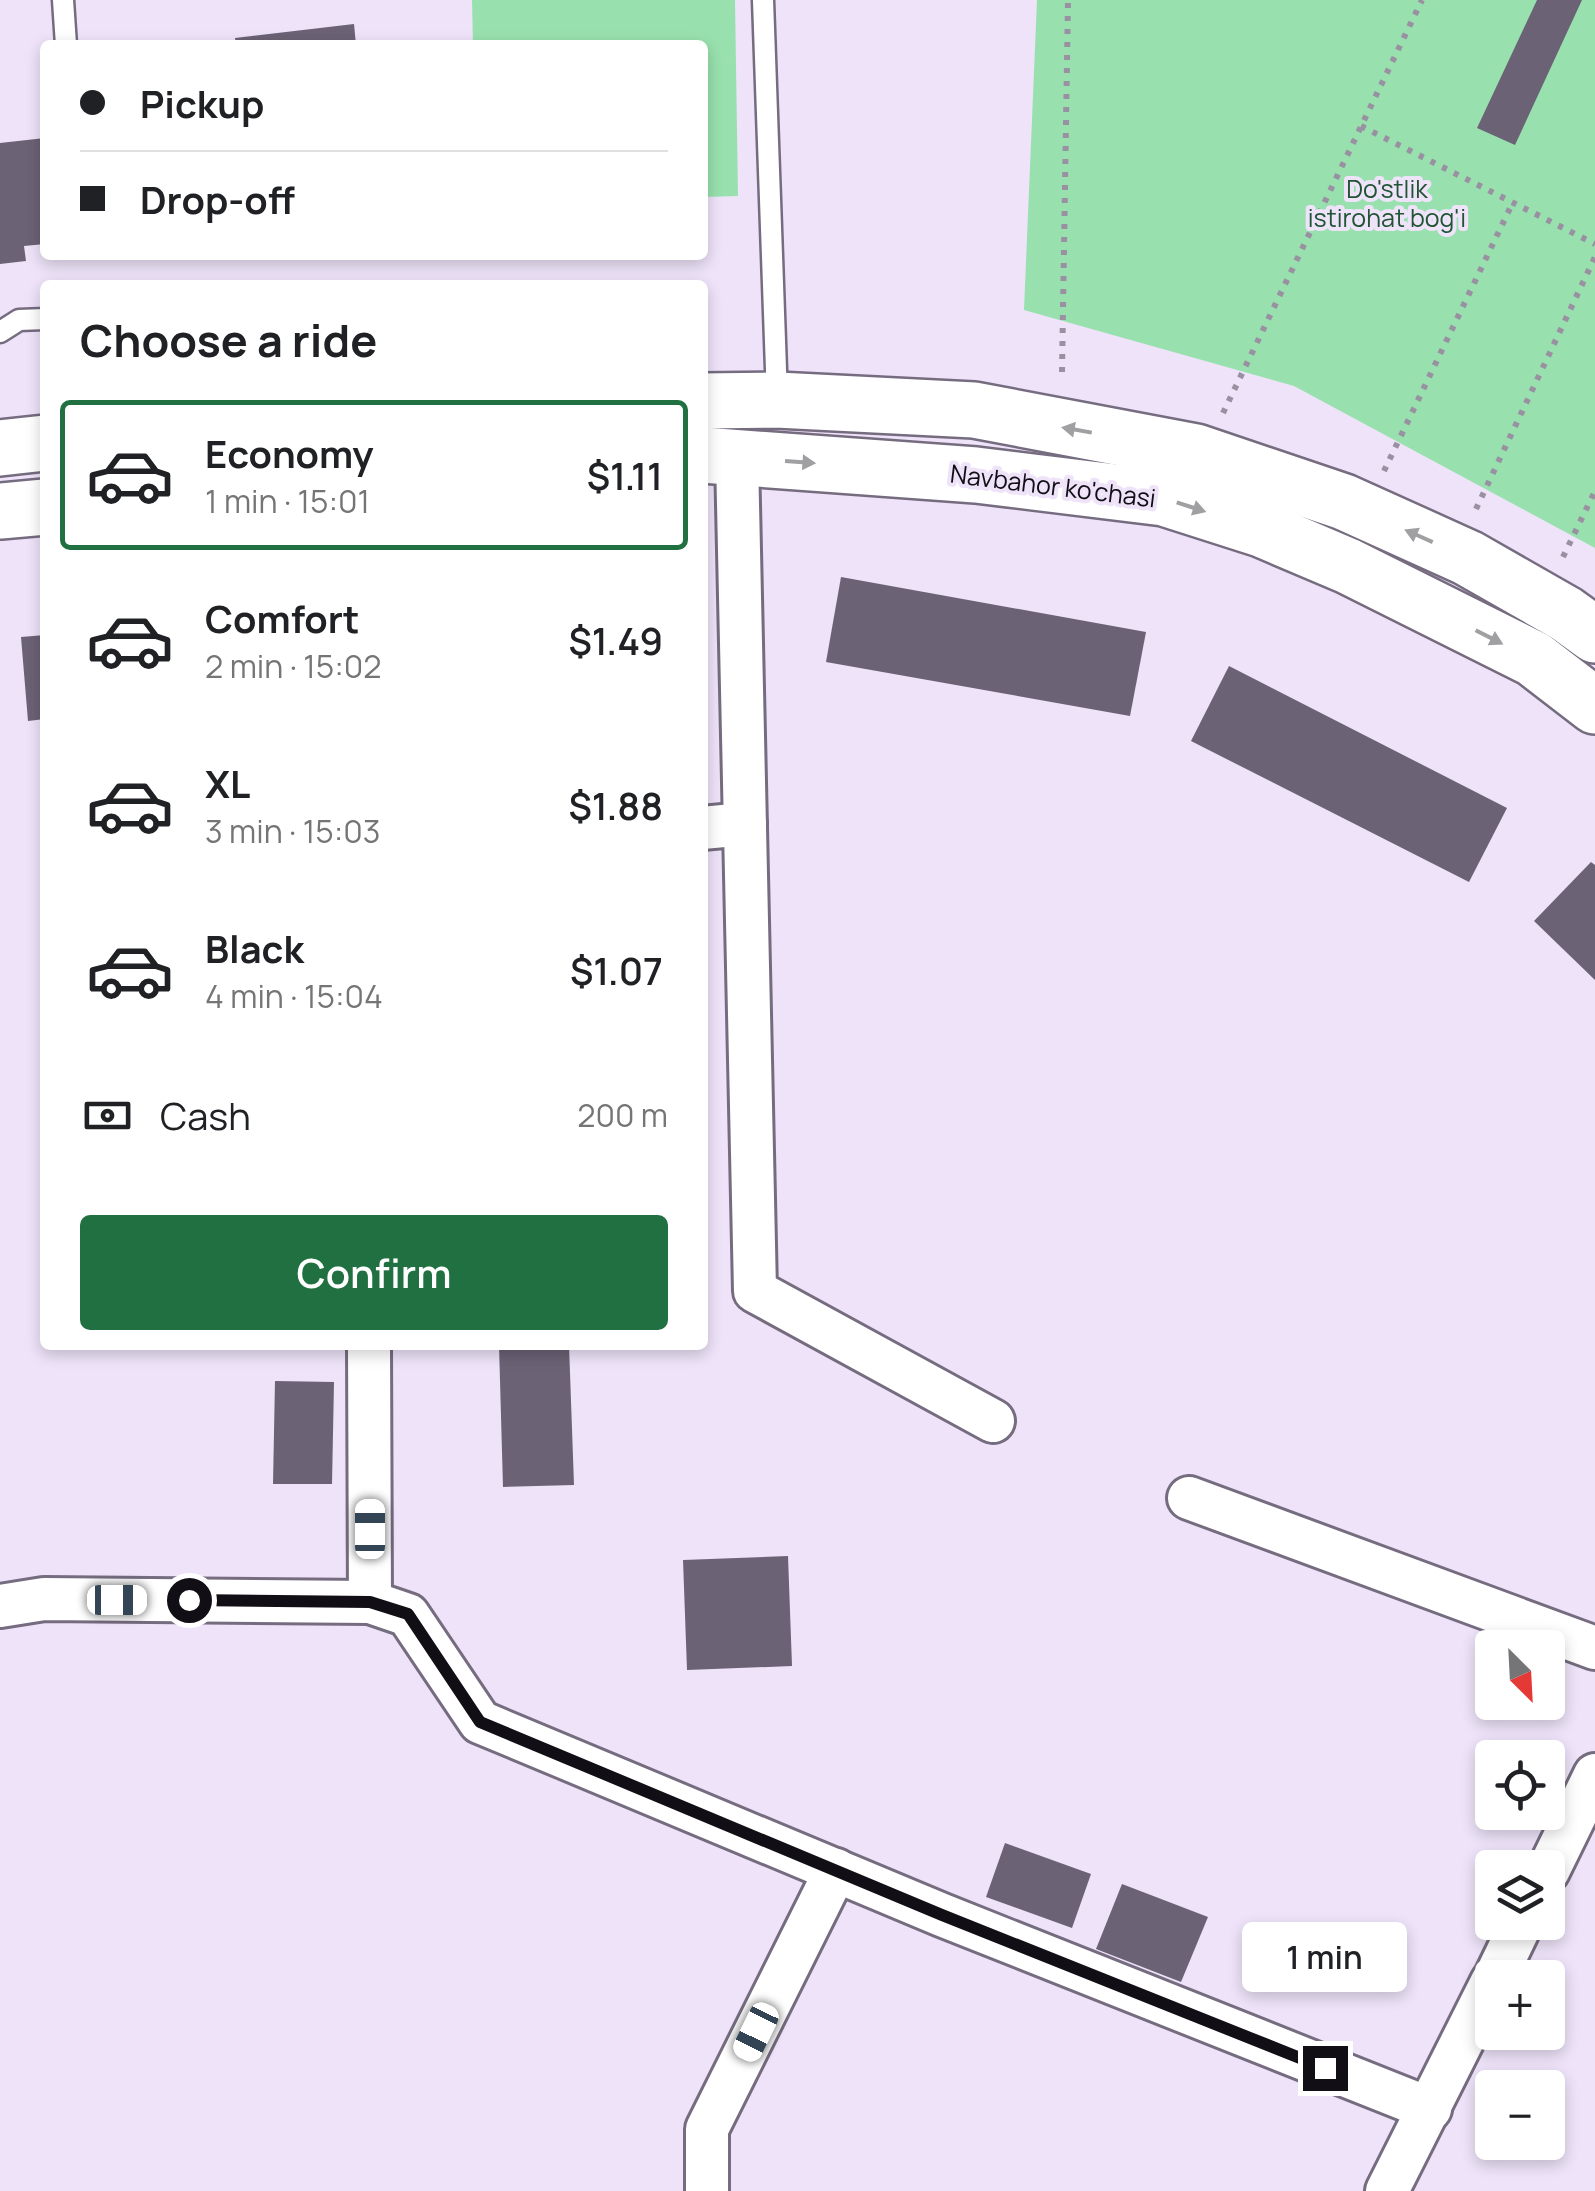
<!DOCTYPE html>
<html lang="en">
<head>
<meta charset="utf-8">
<style>
	:root { --surface:#fff; --page:#f6f6f6; --text:#202124; --muted:#757577; --line:#e0e0e0; --accent:#207041 }
	body { margin:0; font-family:Manrope,sans-serif; background:var(--page); color:var(--text); height:100vh; display:flex; flex-direction:column; font-size:38px; white-space:nowrap }
	* { box-sizing:border-box; margin:0 }
	p { font-size:32px; color:var(--muted) }
	.icon { flex:none; width:55px; height:55px; fill:none; stroke:currentColor; stroke-width:2; stroke-linecap:round; stroke-linejoin:round }
	.map { position:relative; flex:1; overflow:hidden }
	.drawer { position:absolute; left:40px; top:280px; width:668px; height:1070px; display:flex; flex-direction:column; background:var(--surface); border-radius:10px; box-shadow:0 5px 15px #0003 }
	.drawer>* { flex:none }
	.guide { position:absolute; left:40px; top:40px; width:668px; height:220px; border-radius:10px; box-shadow:0 5px 15px #0003; display:grid; align-content:center; height:220px; padding:0 40px; background:var(--surface) }
	.needle { width:65px; rotate:156deg }
	.controls { position:absolute; left:1475px; top:1630px; display:grid; gap:20px }
	.controls a { display:grid; place-items:center; width:90px; height:90px; border-radius:10px; background:var(--surface); box-shadow:0 5px 15px #0003; font-size:50px }
	.end { position:absolute; width:45px; height:45px; margin:-22px; border:12px solid #120e16; background:#fff; box-shadow:0 0 0 5px #fff }
	.from { border-radius:50% }
	.bubble { position:absolute; height:70px; border-radius:10px; background:var(--surface); box-shadow:0 5px 15px #0003; font-size:32px; font-weight:600; line-height:70px; text-align:center }
	.car { position:absolute; width:30px; height:60px; margin:-30px -15px; border-radius:12px; box-shadow:0 0 8px 2px #0007; background:linear-gradient(#fff 24%,#345 0 40%,#fff 0 76%,#345 0 86%,#fff 0) }
	.guide b { display:flex; align-items:center; gap:35px; height:95px; font-size:38px }
	.guide b+b { border-top:2px solid var(--line) }
	.guide i { width:25px; height:25px; background:var(--text) }
	ul { padding:0; list-style:none }
	li { display:flex; align-items:center; gap:30px; height:150px; margin:0 20px 15px; padding:0 20px; border:5px solid transparent; border-radius:10px }
	li div { flex:1 }
	li b { display:block; font-size:38px }
	li em { font-style:normal; font-weight:600 }
	li.selected { border-color:var(--accent) }
	li>.icon { width:90px; height:90px; stroke-width:1.5 }
	h2 { padding:0 40px; font-size:45px; line-height:120px }
	.pay { display:flex; align-items:center; gap:25px; height:110px; padding:0 40px; font-size:38px }
	.pay p { margin-inline-start:auto }
	.cta { display:flex; gap:20px; margin-top:auto; padding:20px 40px }
	.cta a { flex:1; height:115px; border-radius:10px; background:var(--accent); color:#fff; font-size:40px; font-weight:600; line-height:115px; text-align:center }
	.map>svg:first-child { display:block }
	.green { fill:#98e1ae }
	.building { fill:#6b6275 }
	.lines { fill:none; stroke-linecap:round; stroke-linejoin:round }
	.lane-casing { stroke:#766c80; stroke-width:25 }
	.street-casing { stroke:#766c80; stroke-width:48 }
	.secondary-casing { stroke:#766c80; stroke-width:60 }
	.path { stroke:#9991a2; stroke-width:6; stroke-dasharray:5 8; stroke-linecap:butt }
	.lane { stroke:#fff; stroke-width:20 }
	.street { stroke:#fff; stroke-width:42 }
	.secondary { stroke:#fff; stroke-width:55 }
	.oneway { fill:#a09fa2 }
	.route { stroke:#120e16; stroke-width:12 }
	.labels { text-anchor:middle; stroke-width:8; stroke-linejoin:round; paint-order:stroke }
	.park-label { font-size:25px; fill:#205433; stroke:#eee3f9 }
	.street-label { font-size:25px; fill:#120e16; stroke:#eee3f9 }
</style>
</head>
<body>
<div class="map">
<svg width="1595" height="2191" viewBox="0 0 1595 2191">
	<rect width="100%" height="100%" fill="#eee3f9"/>
	<g class="green">
		<path d="M472,0H735L738,196L703,197L702,45H473Z"/>
		<path d="M1037,0H1595V548L1294,386L1024,310Z"/>
	</g>
	<g class="building">
		<path d="M1537,0H1582L1515,145L1477,128Z"/>
		<path d="M354,24L356,45H236L235,38Z"/>
		<path d="M45,138V244L24,246L26,261L0,264V143Z"/>
		<path d="M841,577L1146,632L1130,716L826,662Z"/>
		<path d="M45,635V719L28,721L21,637Z"/>
		<path d="M1229,666L1507,808L1469,882L1191,741Z"/>
		<path d="M1591,862L1595,865V980L1534,921Z"/>
		<path d="M499,1345H569L574,1485L503,1487Z"/>
		<path d="M275,1381L334,1382L332,1484H273Z"/>
		<path d="M788,1556L792,1666L687,1670L683,1560Z"/>
		<path d="M1005,1843L1091,1874L1072,1928L986,1897Z"/>
		<path d="M1122,1884L1208,1917L1181,1982L1096,1949Z"/>
	</g>
	<g class="lines">
		<g class="lane-casing">
			<g id="lane">
				<path d="M63,0L66,45"/>
				<path d="M763,0L777,398"/>
				<path d="M0,332L19,320L45,319"/>
			</g>
		</g>
		<g class="street-casing">
			<g id="street">
				<path d="M737,458L755,1291L993,1421"/>
				<path d="M702,828L745,824"/>
				<path d="M369,1345L370,1602"/>
				<path d="M1189,1498L1595,1648"/>
				<path d="M0,1606L44,1599L370,1602L408,1615L480,1722L942,1915L1430,2109"/>
				<path d="M1548,1871L1595,1775"/>
				<path d="M1495,1978L1522,1922"/>
				<path d="M707,2191V2129L836,1870"/>
				<path d="M1387,2191L1492,1982"/>
			</g>
		</g>
		<g class="secondary-casing">
			<g id="secondary">
				<path d="M702,401L777,400L974,410L1196,452L1344,502L1468,558L1566,614L1595,635"/>
				<path d="M0,448L45,443"/>
				<path d="M702,455L976,475L1164,498L1261,529L1348,566L1534,659L1595,706"/>
				<path d="M0,511L45,507"/>
			</g>
		</g>
		<g class="path">
			<path d="M1361,126L1595,244"/>
			<path d="M1062,372L1068,0"/>
			<path d="M1223,413L1422,0"/>
			<path d="M1384,471L1513,202"/>
			<path d="M1476,509L1595,257"/>
			<path d="M1563,557L1595,491"/>
		</g>
		<use href="#lane" class="lane"/>
		<use href="#street" class="street"/>
		<use href="#secondary" class="secondary"/>
	</g>
	<defs><path id="oneway-solid" d="M-6-.8H1V-3.2L6.5 0L1 3.2V.8H-6Z" transform="scale(2.5)"/></defs>
	<g class="oneway">
		<use href="#oneway-solid" transform="translate(1077 430) rotate(-170)"/>
		<use href="#oneway-solid" transform="translate(800 462) rotate(4)"/>
		<use href="#oneway-solid" transform="translate(1191 507) rotate(18)"/>
		<use href="#oneway-solid" transform="translate(1419 536) rotate(-156)"/>
		<use href="#oneway-solid" transform="translate(1489 637) rotate(27)"/>
	</g>
	<g class="lines">
		<path class="route" d="M189,1600L370,1602L408,1614L480,1722L942,1915L1325,2068"/>
	</g>
	<g class="labels">
		<g class="park-label">
			<text x="1387" y="198">Do'stlik<tspan x="1387" dy="29">istirohat bog'i</tspan></text>
		</g>
		<g class="street-label">
			<text transform="translate(1053 486) rotate(7)" y="9">Navbahor ko'chasi</text>
		</g>
	</g>
</svg>
<div class="controls">
<a><svg class="needle" viewBox="-14 -14 28 28"><path d="M0-13l5 13h-10z" fill="#e53935"/><path d="M0 13l5-13h-10z" fill="#757577"/></svg></a>
<a><svg class="icon" aria-label="locate" viewBox="0 0 24 24"><circle cx="12" cy="12" r="6"/><path d="M12 2v4M12 18v4M2 12h4M18 12h4"/></svg></a>
<a><svg class="icon" aria-label="layers" viewBox="0 0 24 24"><path d="M12 4l9 5-9 5-9-5zM3 14l9 5 9-5"/></svg></a>
<a>+</a>
<a>−</a>
</div>
<i class="end from" style="left:189px;top:1600px"></i>
<i class="end" style="left:1325px;top:2068px"></i>
<div class="bubble" style="left:1242px;top:1922px;width:165px">1 min</div>
<i class="car" style="left:370px;top:1529px;rotate:0deg"></i>
<i class="car" style="left:117px;top:1600px;rotate:90deg"></i>
<i class="car" style="left:756px;top:2032px;rotate:206deg"></i>
<div class="guide">
<b><i class="from"></i>Pickup</b>
<b><i></i>Drop-off</b>
</div>
<section class="drawer">
<h2>Choose a ride</h2>
<ul>
<li class="selected"><svg class="icon" aria-label="car" viewBox="0 0 24 24"><path d="M5 17H2v-5l4-1 3-4h7l3 4 3 1v5h-3M9 17h6M6 11h13"/><circle cx="7" cy="17" r="2"/><circle cx="17" cy="17" r="2"/></svg><div><b>Economy</b><p>1 min · 15:01</p></div><em>$1.11</em></li>
<li><svg class="icon" aria-label="car" viewBox="0 0 24 24"><path d="M5 17H2v-5l4-1 3-4h7l3 4 3 1v5h-3M9 17h6M6 11h13"/><circle cx="7" cy="17" r="2"/><circle cx="17" cy="17" r="2"/></svg><div><b>Comfort</b><p>2 min · 15:02</p></div><em>$1.49</em></li>
<li><svg class="icon" aria-label="car" viewBox="0 0 24 24"><path d="M5 17H2v-5l4-1 3-4h7l3 4 3 1v5h-3M9 17h6M6 11h13"/><circle cx="7" cy="17" r="2"/><circle cx="17" cy="17" r="2"/></svg><div><b>XL</b><p>3 min · 15:03</p></div><em>$1.88</em></li>
<li><svg class="icon" aria-label="car" viewBox="0 0 24 24"><path d="M5 17H2v-5l4-1 3-4h7l3 4 3 1v5h-3M9 17h6M6 11h13"/><circle cx="7" cy="17" r="2"/><circle cx="17" cy="17" r="2"/></svg><div><b>Black</b><p>4 min · 15:04</p></div><em>$1.07</em></li>
</ul>
<div class="pay"><svg class="icon" aria-label="cash" viewBox="0 0 24 24"><path d="M3 7h18v10H3z"/><circle cx="12" cy="12" r="2"/></svg>Cash<p>200 m</p></div>
<div class="cta"><a>Confirm</a></div>
</section>
</div>
</body>
</html>
